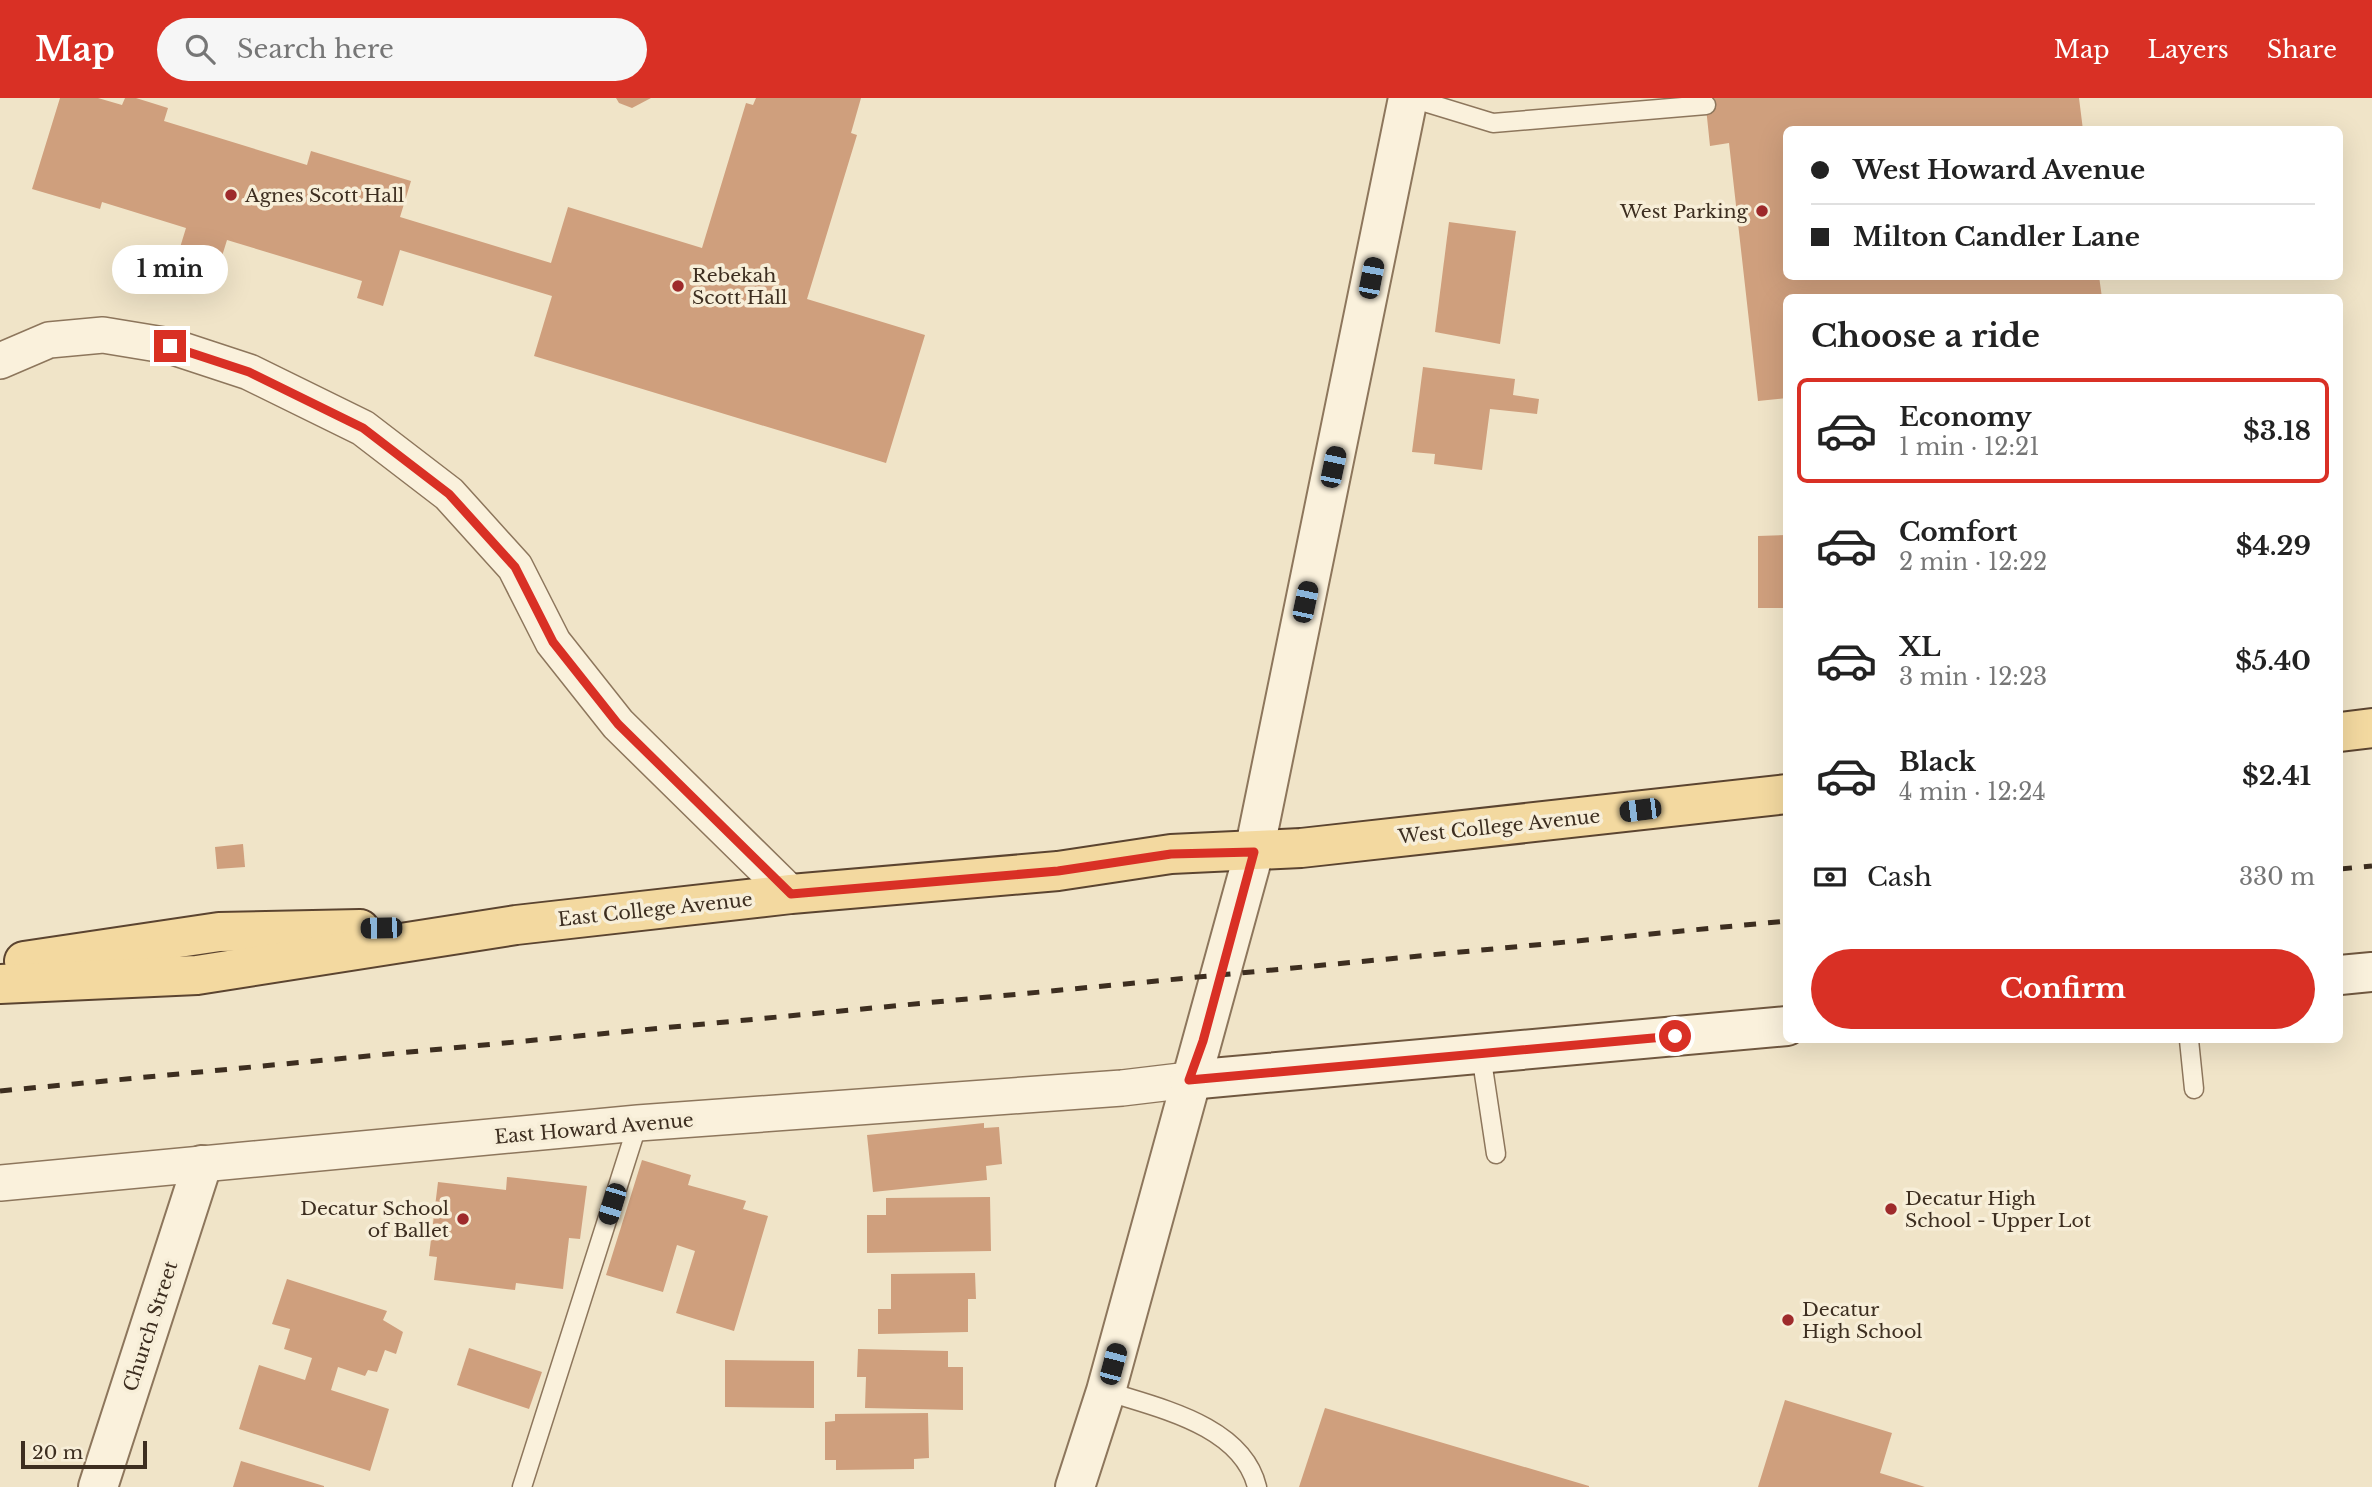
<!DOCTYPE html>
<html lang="en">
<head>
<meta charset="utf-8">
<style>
	:root { --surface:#fff; --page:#f6f6f6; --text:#222; --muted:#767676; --line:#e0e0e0; --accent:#d93025 }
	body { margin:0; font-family:"Libre Baskerville",serif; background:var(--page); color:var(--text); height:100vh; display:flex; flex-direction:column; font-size:26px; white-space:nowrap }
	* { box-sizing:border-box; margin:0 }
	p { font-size:23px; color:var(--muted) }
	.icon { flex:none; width:38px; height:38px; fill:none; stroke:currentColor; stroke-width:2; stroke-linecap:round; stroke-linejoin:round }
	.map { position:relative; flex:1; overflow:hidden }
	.drawer { position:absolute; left:1783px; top:196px; width:560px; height:749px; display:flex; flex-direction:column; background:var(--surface); border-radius:10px; box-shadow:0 7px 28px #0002 }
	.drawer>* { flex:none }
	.guide { position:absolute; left:1783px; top:28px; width:560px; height:154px; border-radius:10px; box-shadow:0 7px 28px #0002; display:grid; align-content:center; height:154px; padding:0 28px; background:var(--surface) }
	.scale { position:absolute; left:21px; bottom:18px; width:126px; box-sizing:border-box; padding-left:7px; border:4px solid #3d2e20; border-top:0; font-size:19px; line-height:24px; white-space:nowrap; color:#3d2e20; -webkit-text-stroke:5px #f7eed8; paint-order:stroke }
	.end { position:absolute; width:32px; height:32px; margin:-16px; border:9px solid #d93025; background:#fff; box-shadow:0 0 0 4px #fff }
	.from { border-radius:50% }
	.bubble { position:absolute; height:49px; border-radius:24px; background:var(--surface); box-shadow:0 7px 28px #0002; font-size:23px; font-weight:800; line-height:49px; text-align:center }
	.car { position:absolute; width:21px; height:42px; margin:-21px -10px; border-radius:9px; box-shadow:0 0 5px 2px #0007; background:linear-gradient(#222 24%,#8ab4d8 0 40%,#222 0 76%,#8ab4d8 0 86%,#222 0) }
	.guide b { display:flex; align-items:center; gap:24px; height:66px; font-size:26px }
	.guide b+b { border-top:2px solid var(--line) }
	.guide i { width:18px; height:18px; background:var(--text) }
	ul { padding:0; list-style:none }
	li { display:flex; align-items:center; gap:21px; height:105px; margin:0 14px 10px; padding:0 14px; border:4px solid transparent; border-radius:10px }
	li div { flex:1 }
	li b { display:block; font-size:26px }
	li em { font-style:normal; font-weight:800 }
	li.current { border-color:var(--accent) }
	li>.icon { width:63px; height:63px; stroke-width:1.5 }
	h2 { padding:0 28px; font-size:32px; line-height:84px }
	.pay { display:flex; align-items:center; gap:18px; height:77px; padding:0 28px; font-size:26px }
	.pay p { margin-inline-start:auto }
	.primary-button { display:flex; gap:14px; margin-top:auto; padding:14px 28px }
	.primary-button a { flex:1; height:80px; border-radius:42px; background:var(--accent); color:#fff; font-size:28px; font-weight:800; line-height:80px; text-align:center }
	header { display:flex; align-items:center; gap:42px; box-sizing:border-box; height:98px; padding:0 35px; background:var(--accent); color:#fff }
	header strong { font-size:33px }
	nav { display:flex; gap:38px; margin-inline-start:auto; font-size:24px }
	.search { width:490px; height:63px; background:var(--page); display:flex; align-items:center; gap:18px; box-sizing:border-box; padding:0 24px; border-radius:38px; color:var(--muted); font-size:26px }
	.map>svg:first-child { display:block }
	.building { fill:#cf9f7d }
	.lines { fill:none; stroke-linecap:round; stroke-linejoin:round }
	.service-casing { stroke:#8d765c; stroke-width:21 }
	.minor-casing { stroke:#8d765c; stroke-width:38 }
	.tertiary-casing { stroke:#8d765c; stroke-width:42 }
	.secondary-casing { stroke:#6f573f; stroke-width:42 }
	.primary-casing { stroke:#5b4430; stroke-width:42 }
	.service { stroke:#faf1dc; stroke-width:18 }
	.minor { stroke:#faf1dc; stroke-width:35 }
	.tertiary { stroke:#faf1dc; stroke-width:38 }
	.secondary { stroke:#faf1dc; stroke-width:38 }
	.primary { stroke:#f3d9a0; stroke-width:38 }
	.rail { stroke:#3d2e20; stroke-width:5; stroke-dasharray:12 12; stroke-linecap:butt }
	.route { stroke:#d93025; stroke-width:9 }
	.poi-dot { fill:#9e2a2b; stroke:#f7eed8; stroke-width:2.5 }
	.labels { text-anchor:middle; stroke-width:7; stroke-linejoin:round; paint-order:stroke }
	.poi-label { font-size:19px; fill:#3d2e20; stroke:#f7eed8; text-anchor:start }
	.street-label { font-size:19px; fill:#3d2e20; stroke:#f7eed8 }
</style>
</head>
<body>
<header>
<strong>Map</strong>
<div class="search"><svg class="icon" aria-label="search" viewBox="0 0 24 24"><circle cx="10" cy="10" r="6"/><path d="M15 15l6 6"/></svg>Search here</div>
<nav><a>Map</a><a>Layers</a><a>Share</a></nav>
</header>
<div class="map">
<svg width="2372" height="1389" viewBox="0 0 2372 1389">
	<rect width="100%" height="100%" fill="#f0e4c8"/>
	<g class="building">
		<path d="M60,0H98L122,7L125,0H136L168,10L164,23L307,67L311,53L411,83L400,119L551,165L568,109L702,150L746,5L753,7L756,0H861L851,35L857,37L807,201L925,237L886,365L534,258L552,198L400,152L383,208L357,200L362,183L227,142L219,168L178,156L186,130L102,104L100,111L32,91Z"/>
		<path d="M616,0H651L632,10L619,5Z"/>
		<path d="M1705,0H2079L2083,32H1787V178H2099L2102,200H1787V300L1758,303L1729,45L1710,48Z"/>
		<path d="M1449,124L1516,133L1500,246L1435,234Z"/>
		<path d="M1423,269L1515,281L1513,297L1539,301L1537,316L1490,311L1482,372L1434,366L1435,356L1412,354Z"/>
		<path d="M1787,437L1785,510H1758V438Z"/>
		<path d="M243,746L245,769L217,771L215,749Z"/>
		<path d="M984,1025V1030L999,1029L1002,1066L986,1068L987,1082L873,1094L867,1037Z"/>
		<path d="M642,1062L691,1077L688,1087L746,1103L743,1111L768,1118L734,1233L676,1215L695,1153L677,1147L663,1194L606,1177Z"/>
		<path d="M507,1079L587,1088L580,1141L569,1140L563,1191L516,1185L515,1192L434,1182L437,1159L429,1158L438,1084L506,1092Z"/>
		<path d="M990,1099L991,1153L867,1155V1117H886V1100Z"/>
		<path d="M975,1175L976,1201H968V1234L878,1236V1211H891V1176Z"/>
		<path d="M287,1181L387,1213L383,1222L403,1234L396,1256L385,1252L377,1274L368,1272L365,1278L338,1269L331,1292L389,1311L370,1373L239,1331L259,1267L305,1282L312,1260L284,1251L290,1231L272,1226Z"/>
		<path d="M469,1250L542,1274L529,1311L457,1287Z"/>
		<path d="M858,1251L948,1253V1269H963V1312L865,1310L866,1279H857Z"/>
		<path d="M725,1262L814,1263V1310L725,1309Z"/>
		<path d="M1785,1302L1892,1335L1880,1375L1925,1389H1758Z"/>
		<path d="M1325,1310L1589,1388V1389H1299Z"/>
		<path d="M928,1315L929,1360L914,1361V1371L836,1372V1362H825V1324L835,1323V1316Z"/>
		<path d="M241,1363L324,1388V1389H233Z"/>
	</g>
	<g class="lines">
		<g class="service-casing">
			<g id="service">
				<path d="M1411,0L1493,25L1706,7"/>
				<path d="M2189,942L2194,991"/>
				<path d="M1481,956L1496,1056"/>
				<path d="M1106,1293C1158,1310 1242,1327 1257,1389"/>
				<path d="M522,1389L638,1025"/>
			</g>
		</g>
		<g class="minor-casing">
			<g id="minor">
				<path d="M0,263L49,242L103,237L170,248L249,274L363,330L449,396L515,469L553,544L618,626L791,796"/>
				<path d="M0,1085L638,1025L1122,990L1189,982"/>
			</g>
		</g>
		<g class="tertiary-casing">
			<g id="tertiary">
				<path d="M98,1389L202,1067"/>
				<path d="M1075,1389L1106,1293L1254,754L1408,0"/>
			</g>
		</g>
		<g class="secondary-casing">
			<g id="secondary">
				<path d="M2340,877L2372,874"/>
				<path d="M1189,982L1787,928"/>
			</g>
		</g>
		<g class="primary-casing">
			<g id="primary">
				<path d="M2340,634L2372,630"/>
				<path d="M24,863L219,834L360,831"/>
				<path d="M0,886L197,877L516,827L791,796L1058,773L1171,756L1301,750L1787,696"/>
			</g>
		</g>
		<use href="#service" class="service"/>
		<use href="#minor" class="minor"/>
		<use href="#tertiary" class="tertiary"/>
		<use href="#secondary" class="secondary"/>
		<use href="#primary" class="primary"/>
		<g class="rail">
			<path d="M2340,771L2372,768"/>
			<path d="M0,993L1787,823"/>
		</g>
	</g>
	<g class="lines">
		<path class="route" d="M170,248L249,274L363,330L449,396L515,469L553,544L618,626L791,796L1058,773L1171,756L1254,754L1203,943L1189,982L1675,938"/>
	</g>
	<g class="poi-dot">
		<circle cx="231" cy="97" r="7"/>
		<circle cx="1762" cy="113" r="7"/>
		<circle cx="678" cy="188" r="7"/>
		<circle cx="1891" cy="1111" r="7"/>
		<circle cx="463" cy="1121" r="7"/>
		<circle cx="1788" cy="1222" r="7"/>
	</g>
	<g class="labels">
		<g class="poi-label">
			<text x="245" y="104">Agnes Scott Hall</text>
			<text x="1748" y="120" text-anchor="end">West Parking</text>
			<text x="692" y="184">Rebekah<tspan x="692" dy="22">Scott Hall</tspan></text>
			<text x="1905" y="1107">Decatur High<tspan x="1905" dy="22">School - Upper Lot</tspan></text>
			<text x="449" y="1117" text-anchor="end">Decatur School<tspan x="449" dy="22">of Ballet</tspan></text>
			<text x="1802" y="1218">Decatur<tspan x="1802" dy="22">High School</tspan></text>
		</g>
		<g class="street-label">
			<text transform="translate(1499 728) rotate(-6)" y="7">West College Avenue</text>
			<text transform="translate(655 811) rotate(-6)" y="7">East College Avenue</text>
			<text transform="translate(594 1030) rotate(-5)" y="7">East Howard Avenue</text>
			<text transform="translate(150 1228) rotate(-72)" y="7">Church Street</text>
		</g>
	</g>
</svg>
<div class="scale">20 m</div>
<i class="end from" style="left:1675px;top:938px"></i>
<i class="end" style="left:170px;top:248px"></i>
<div class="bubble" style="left:112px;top:147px;width:116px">1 min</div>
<i class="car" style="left:1371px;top:180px;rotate:11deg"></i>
<i class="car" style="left:1333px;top:369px;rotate:12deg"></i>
<i class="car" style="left:1305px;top:504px;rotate:12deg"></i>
<i class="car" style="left:1640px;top:712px;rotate:263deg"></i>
<i class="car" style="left:381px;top:830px;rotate:269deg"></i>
<i class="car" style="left:612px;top:1106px;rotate:197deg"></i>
<i class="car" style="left:1113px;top:1266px;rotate:15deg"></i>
<div class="guide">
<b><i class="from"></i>West Howard Avenue</b>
<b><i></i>Milton Candler Lane</b>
</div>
<section class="drawer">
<h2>Choose a ride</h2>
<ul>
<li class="current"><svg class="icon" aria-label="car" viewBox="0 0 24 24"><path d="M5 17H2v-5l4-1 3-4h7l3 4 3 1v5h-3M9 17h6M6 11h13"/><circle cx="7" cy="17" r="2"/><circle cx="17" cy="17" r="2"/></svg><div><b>Economy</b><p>1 min · 12:21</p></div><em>$3.18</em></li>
<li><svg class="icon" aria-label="car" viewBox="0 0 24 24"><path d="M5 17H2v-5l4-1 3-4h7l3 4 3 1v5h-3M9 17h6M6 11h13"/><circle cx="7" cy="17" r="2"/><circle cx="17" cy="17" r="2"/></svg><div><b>Comfort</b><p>2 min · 12:22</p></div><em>$4.29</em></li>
<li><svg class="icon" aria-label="car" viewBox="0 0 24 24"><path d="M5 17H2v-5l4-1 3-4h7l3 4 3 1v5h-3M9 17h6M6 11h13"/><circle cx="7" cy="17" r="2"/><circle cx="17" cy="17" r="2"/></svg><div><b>XL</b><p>3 min · 12:23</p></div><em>$5.40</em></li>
<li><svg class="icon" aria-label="car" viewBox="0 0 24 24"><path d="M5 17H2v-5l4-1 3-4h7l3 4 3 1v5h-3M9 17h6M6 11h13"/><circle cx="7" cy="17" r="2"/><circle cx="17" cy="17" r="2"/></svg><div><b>Black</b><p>4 min · 12:24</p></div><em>$2.41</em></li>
</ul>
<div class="pay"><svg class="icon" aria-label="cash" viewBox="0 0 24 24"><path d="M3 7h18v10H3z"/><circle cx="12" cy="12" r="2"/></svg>Cash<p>330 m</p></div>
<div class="primary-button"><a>Confirm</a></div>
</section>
</div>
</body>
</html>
